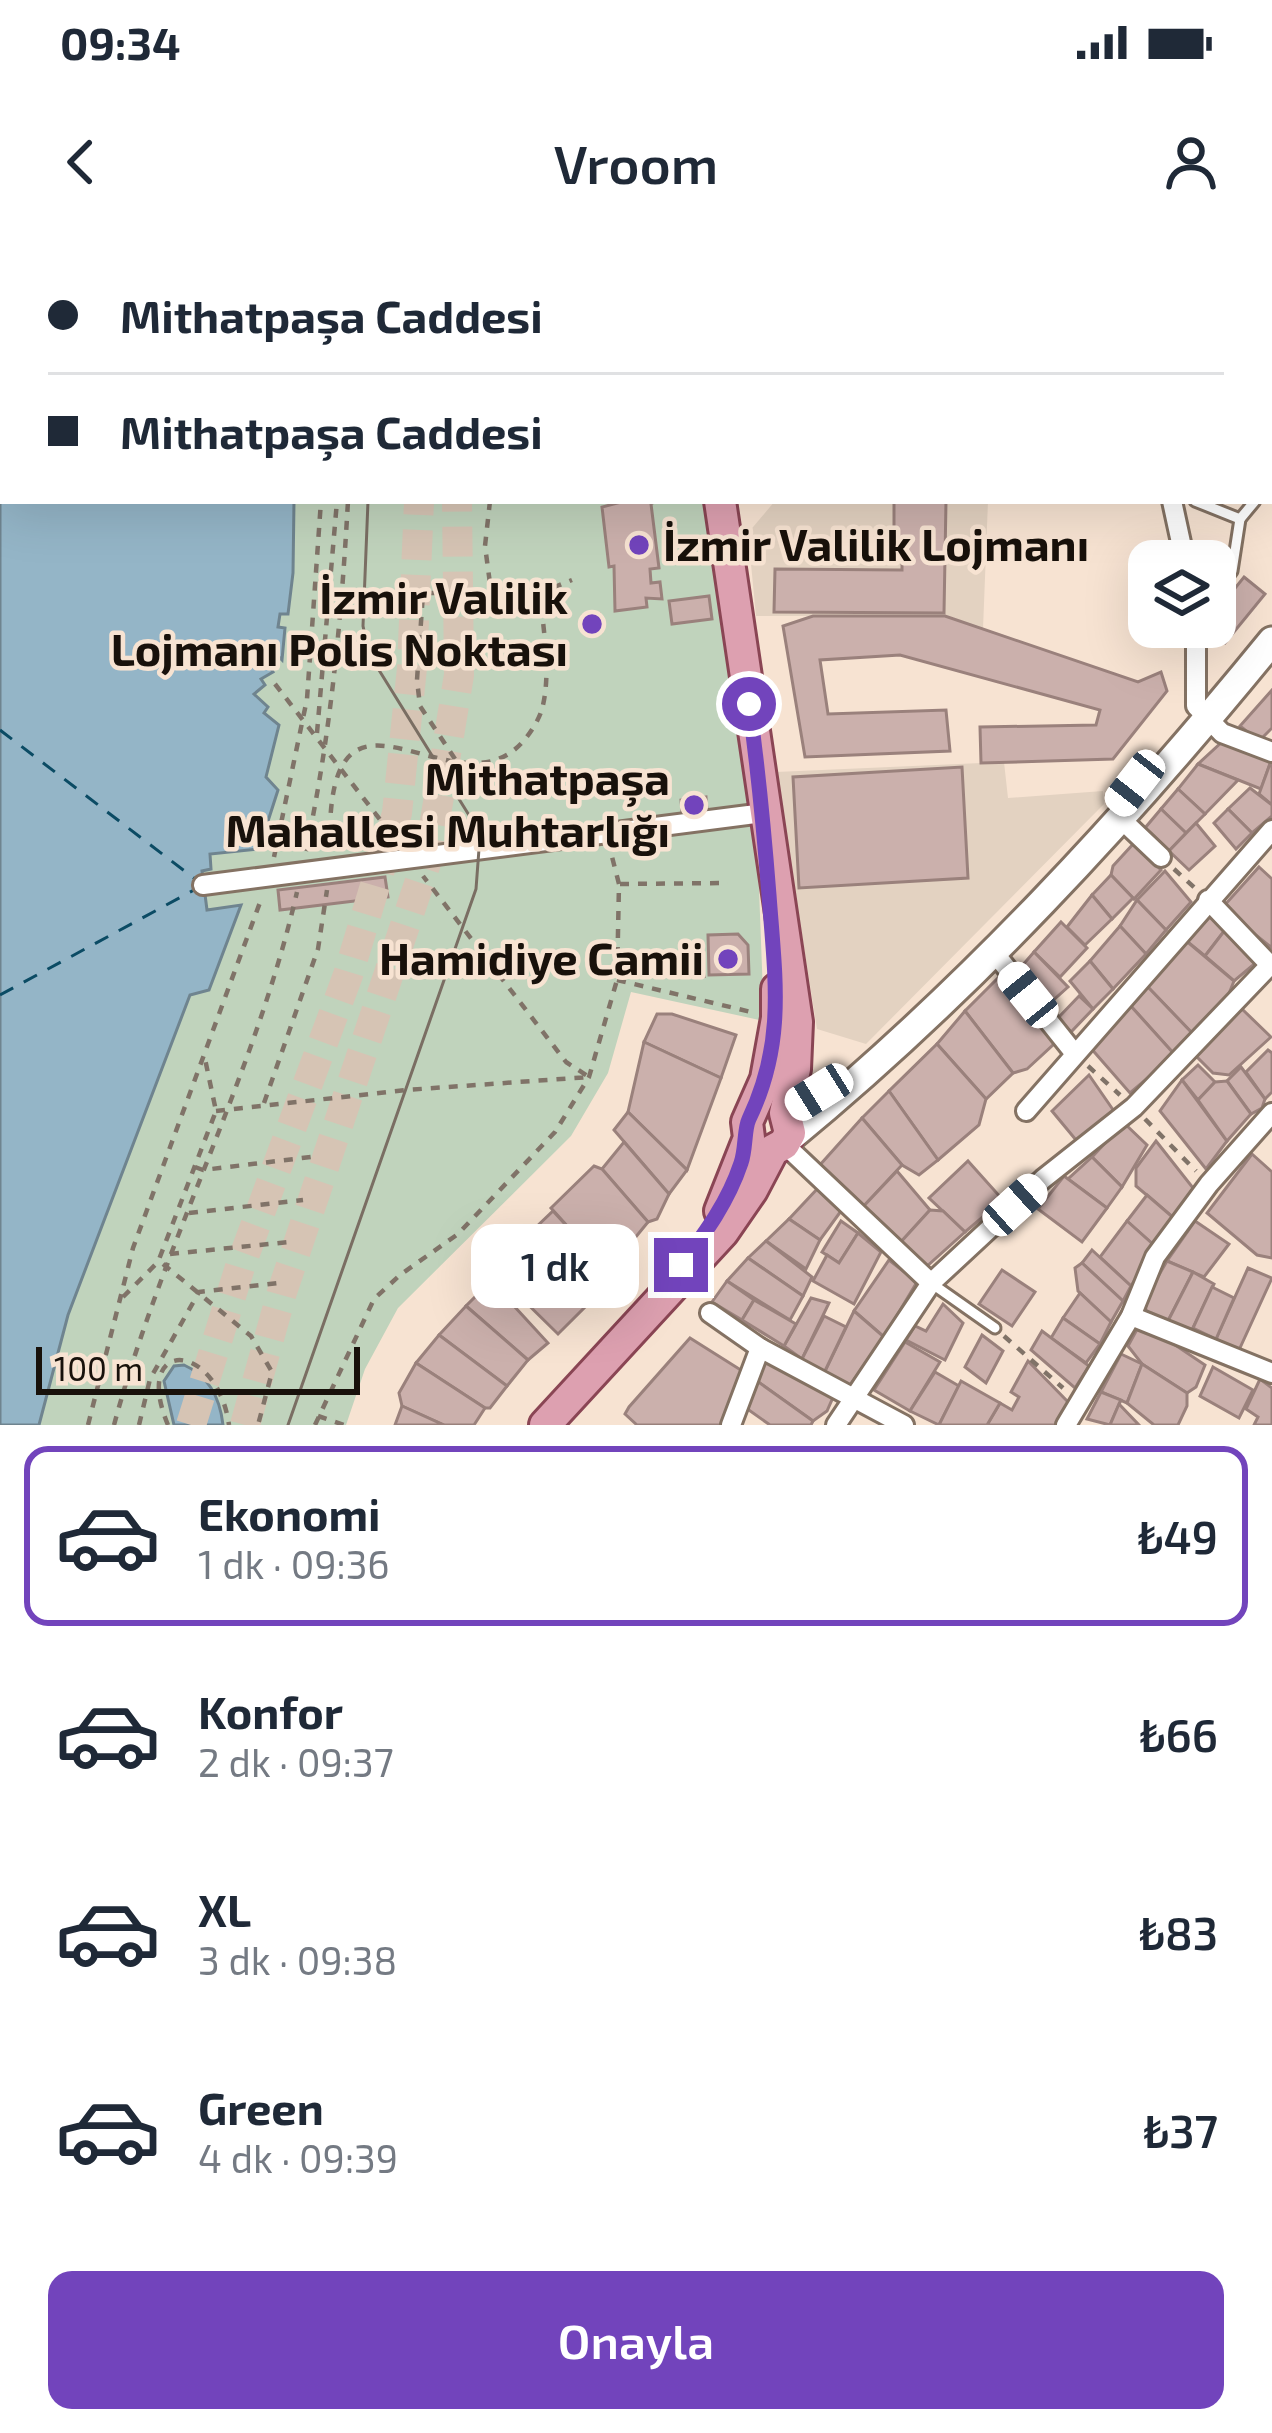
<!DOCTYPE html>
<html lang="tr">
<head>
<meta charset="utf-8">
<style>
	:root { --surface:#fff; --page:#f2f2f3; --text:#1f2937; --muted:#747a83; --line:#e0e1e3; --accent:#7244bc }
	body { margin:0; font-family:"Exo 2",sans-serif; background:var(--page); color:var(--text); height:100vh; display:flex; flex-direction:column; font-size:45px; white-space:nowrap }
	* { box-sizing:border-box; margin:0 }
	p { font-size:39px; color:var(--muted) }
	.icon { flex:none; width:66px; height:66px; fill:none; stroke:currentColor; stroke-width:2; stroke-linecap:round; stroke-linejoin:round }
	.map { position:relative; height:1185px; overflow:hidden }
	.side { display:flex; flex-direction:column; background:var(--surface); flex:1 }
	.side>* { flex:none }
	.top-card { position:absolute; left:0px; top:0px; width:1272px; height:264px; box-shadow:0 12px 48px #0002; display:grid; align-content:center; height:264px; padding:0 48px; background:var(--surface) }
	.controls { position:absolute; left:1128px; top:300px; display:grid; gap:24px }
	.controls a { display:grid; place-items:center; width:108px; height:108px; border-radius:24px; background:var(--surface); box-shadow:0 12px 48px #0002; font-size:60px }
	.scale { position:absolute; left:36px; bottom:30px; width:324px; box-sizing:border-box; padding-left:12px; border:6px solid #18110b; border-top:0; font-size:33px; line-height:42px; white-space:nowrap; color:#18110b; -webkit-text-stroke:9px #f7e3d2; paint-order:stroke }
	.end { position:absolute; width:54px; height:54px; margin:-27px; border:15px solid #7244bc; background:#fff; box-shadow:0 0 0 6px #fff }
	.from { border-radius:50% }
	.bubble { position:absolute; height:84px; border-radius:24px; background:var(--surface); box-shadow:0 12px 48px #0002; font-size:39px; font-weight:600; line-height:84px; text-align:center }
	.car { position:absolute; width:36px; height:72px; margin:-36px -18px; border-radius:15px; box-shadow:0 0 9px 3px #0007; background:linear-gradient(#fff 24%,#345 0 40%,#fff 0 76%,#345 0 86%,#fff 0) }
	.top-card b { display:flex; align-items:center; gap:42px; height:114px; font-size:45px }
	.top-card b+b { border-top:3px solid var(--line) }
	.top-card i { width:30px; height:30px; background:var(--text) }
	ul { padding:21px 0 0; list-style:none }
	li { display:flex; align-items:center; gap:36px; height:180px; margin:0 24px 18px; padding:0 24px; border:6px solid transparent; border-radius:24px }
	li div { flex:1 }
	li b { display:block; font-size:45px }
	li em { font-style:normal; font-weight:600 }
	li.active { border-color:var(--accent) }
	li>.icon { width:108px; height:108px; stroke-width:1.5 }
	.primary-button { display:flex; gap:24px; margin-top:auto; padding:24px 48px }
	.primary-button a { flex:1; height:138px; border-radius:24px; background:var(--accent); color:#fff; font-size:48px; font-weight:600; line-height:138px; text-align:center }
	.status { display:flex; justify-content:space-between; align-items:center; height:84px; padding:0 60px; background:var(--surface); direction:ltr }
	.status svg { height:33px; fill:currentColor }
	header { display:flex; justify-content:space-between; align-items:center; height:156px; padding:0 48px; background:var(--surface); font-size:54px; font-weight:600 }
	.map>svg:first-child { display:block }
	.education { fill:#e3d2c1 }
	.green { fill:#c0d3bc }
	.water { fill:#94b5c7; stroke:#6f848f; stroke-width:3 }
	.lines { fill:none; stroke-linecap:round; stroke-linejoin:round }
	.ferry { stroke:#0b4b64; stroke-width:3; stroke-dasharray:15 12; stroke-linecap:butt }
	.building { fill:#cbb0ac; stroke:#9a817c; stroke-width:3 }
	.primary-tunnel { stroke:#d6c4b4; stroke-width:30; stroke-dasharray:30 15; stroke-linecap:butt }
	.lane-casing { stroke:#847263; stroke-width:15 }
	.street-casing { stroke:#847263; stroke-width:24 }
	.secondary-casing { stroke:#847263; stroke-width:33 }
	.primary-casing { stroke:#8a4554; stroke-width:36 }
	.path { stroke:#807368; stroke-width:4.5; stroke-dasharray:9 9; stroke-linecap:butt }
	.lane { stroke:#fff; stroke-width:9 }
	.street { stroke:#fff; stroke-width:18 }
	.secondary { stroke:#fff; stroke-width:27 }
	.primary { stroke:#dda0b0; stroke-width:30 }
	.tram { stroke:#7a6e63; stroke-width:3 }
	.route { stroke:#7244bc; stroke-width:15 }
	.poi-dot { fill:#7244bc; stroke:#f7e3d2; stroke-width:4.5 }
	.labels { text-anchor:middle; stroke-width:9; stroke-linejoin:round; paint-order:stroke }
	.poi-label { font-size:45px; font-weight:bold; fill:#18110b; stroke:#f7e3d2; text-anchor:end }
</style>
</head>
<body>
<div class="status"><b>09:34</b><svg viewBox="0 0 49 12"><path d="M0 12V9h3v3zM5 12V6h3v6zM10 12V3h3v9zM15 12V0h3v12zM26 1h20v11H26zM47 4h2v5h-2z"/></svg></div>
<header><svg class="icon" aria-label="back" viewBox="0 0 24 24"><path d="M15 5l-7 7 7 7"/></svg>Vroom<svg class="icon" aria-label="person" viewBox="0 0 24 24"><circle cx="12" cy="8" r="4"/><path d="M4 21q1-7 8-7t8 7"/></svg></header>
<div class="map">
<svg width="1272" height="1185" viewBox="0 0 1272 1185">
	<rect width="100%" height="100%" fill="#f7e3d2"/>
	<g class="education">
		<path d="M775,261H988L983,389L945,376H756L748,293Z"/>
		<path d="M1004,522L1008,558L1103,551L1104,564L866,804L817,789L776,532Z"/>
	</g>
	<path class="green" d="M294,261H714L757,595L764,781L631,752L608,833L571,896L398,1068L365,1129L346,1185H39L68,1075L190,754L210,749L240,666L207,671L202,631L209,614L259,609L278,550L266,537L279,485L263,473L254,454C265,430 278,413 285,388L278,387L280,373H288L293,333Z"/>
	<g class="water">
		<path d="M0,0L264,3H3V261H294L293,333L288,374H280L278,387L285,388L282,420L277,415L267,422L273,432L261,439L265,445L254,454L268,467L264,473L279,485L266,537L278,550L259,609L210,614L211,629L202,631L207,670L241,665L209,750L190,755L68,1075L39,1185H0Z"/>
		<path d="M184,1125C209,1136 220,1158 223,1185H174L164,1141L174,1126Z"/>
	</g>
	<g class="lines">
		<g class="ferry">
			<path d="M0,490L199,642"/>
			<path d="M0,755L194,650"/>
		</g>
	</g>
	<g class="building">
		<path d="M625,261H656L651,264L659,328L650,329L651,343L660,342L662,359L646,358L647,367L615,371L614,326L609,327L602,267Z"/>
		<path d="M894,261H946L944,373L774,372L775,329L902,330V299H894Z"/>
		<path d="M1244,337L1265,354L1225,403L1205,387H1215V373Z"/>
		<path d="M709,356L712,379L672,384L669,361Z"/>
		<path d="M599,374L601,392L586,394L583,376Z"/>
		<path d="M813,376H945L1138,442L1161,432L1167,451L1113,519L981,523L980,487L1096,485L1100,470L900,415L820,420L828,474L946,470L950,511L805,517L783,386Z"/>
		<path d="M1272,450V488L1259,501L1240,486Z"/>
		<path d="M1223,501L1271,521L1261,549L1198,524Z"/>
		<path d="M1271,521L1272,522V565L1259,554Z"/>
		<path d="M1198,524L1238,540L1205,574L1178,549Z"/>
		<path d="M962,527L968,638L799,648L793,537Z"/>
		<path d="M1250,548L1272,565V576L1252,593L1228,569Z"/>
		<path d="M1178,549L1205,574L1186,593L1161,569Z"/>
		<path d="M706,557L707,570L682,573L681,560Z"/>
		<path d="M1161,569L1186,593L1169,611L1145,588Z"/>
		<path d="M1228,569L1252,593L1236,609L1214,583Z"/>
		<path d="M1196,583L1215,606L1189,630L1169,611Z"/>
		<path d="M1135,602L1161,630L1134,659L1111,635L1113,626Z"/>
		<path d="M1259,627L1272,639V708L1222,668Z"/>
		<path d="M1165,631L1191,662L1166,690L1137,660Z"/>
		<path d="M1111,635L1133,658L1112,679L1092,655Z"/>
		<path d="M385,637L388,657L280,670L278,650Z"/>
		<path d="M1092,655L1112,679L1085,705L1067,687Z"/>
		<path d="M1137,660L1166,690L1146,714L1120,686Z"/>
		<path d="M1210,667L1225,690L1205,716L1184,699Z"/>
		<path d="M1061,682L1087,708L1060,737L1034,712Z"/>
		<path d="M1120,686L1146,714L1113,749L1090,721Z"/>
		<path d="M1225,690L1258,721L1234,741L1205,716Z"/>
		<path d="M738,694L748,705L749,734L709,735L708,695Z"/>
		<path d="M1184,699L1234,741L1228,756L1193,794L1146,745Z"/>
		<path d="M681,704H699L704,736L680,730Z"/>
		<path d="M1034,712L1068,747L1050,763L1021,727Z"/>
		<path d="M1090,721L1113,749L1093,769L1070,741Z"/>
		<path d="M1002,734L1055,803L1027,829L1013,833L965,771Z"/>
		<path d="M1146,745L1193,794L1175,815L1129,764Z"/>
		<path d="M1079,756L1093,769L1071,792L1058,778Z"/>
		<path d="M1129,764L1175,815L1130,853L1089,806Z"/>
		<path d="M1242,769L1271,797L1229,835L1213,833L1195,815Z"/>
		<path d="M965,771L1013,833L986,859L937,804Z"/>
		<path d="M657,774H672L736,795L721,838L644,802Z"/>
		<path d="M644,802L721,838L687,930L628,872Z"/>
		<path d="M937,804L986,859L979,885L938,920L889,851Z"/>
		<path d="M1268,810L1272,813V852L1265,859L1246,832Z"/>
		<path d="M1198,825L1215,842L1198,860L1182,840Z"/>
		<path d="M1241,827L1265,859L1262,868L1251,874L1227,841Z"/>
		<path d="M1089,835L1116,874L1076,900L1052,871Z"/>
		<path d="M1182,840L1227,901L1206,929L1160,871Z"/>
		<path d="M1227,841L1251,874L1227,901L1198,860L1215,842Z"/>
		<path d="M889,851L938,920L919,935L902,925L862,878Z"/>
		<path d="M628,872L687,930L669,954L614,890Z"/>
		<path d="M862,878L902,925L861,969L819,926Z"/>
		<path d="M1124,883L1147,905L1122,947L1092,917Z"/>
		<path d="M1156,901L1197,953L1176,980L1136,946V928Z"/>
		<path d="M624,902L669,954L657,979L648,982L602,929Z"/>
		<path d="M1252,914L1272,932V1018L1257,1015L1207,973Z"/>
		<path d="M1092,917L1122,947L1107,968L1068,939Z"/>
		<path d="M968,921L1003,960L965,992L929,958Z"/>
		<path d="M594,926L602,929L648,982L608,1031L551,968Z"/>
		<path d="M897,931L930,970L899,1004L861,969Z"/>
		<path d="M1064,936L1107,968L1082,1002L1038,969Z"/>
		<path d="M819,947L841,971L820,1000L789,979Z"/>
		<path d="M1147,955L1176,980L1156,1007L1127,981Z"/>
		<path d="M930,970L943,971L965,992L926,1027L899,1004Z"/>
		<path d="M553,971L608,1031L588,1051L531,992Z"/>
		<path d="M789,979L820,1000L806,1029L766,1001Z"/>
		<path d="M841,981L858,993L839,1023L822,1012Z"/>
		<path d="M1127,981L1156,1007L1131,1046L1100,1017Z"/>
		<path d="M1195,981L1229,1004L1204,1037L1167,1021Z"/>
		<path d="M531,992L588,1051L587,1065L558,1094L495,1032Z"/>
		<path d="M858,993L881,1012L854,1064L813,1041L827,1015L839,1023Z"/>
		<path d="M766,1001L812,1037L803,1056L748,1018Z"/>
		<path d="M1092,1010L1131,1046L1123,1061L1082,1023Z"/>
		<path d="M748,1018L803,1056L790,1080L727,1041Z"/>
		<path d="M889,1020L917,1042L884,1097L854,1071Z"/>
		<path d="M1167,1021L1193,1032L1168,1081L1146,1072L1145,1059Z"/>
		<path d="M1082,1023L1123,1061L1111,1082L1078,1051L1075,1028Z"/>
		<path d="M1248,1028L1272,1038L1239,1110L1216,1099Z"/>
		<path d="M1002,1030L1035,1052L1012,1086L979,1064Z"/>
		<path d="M1193,1032L1214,1044L1192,1090L1168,1081Z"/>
		<path d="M491,1041L548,1103L528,1120L466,1066Z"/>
		<path d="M727,1041L754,1060L742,1080L712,1062Z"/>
		<path d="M1212,1047L1234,1058L1216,1099L1193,1088Z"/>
		<path d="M1080,1053L1111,1082L1100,1104L1063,1078Z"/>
		<path d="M811,1058L829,1063L802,1119L784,1106Z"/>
		<path d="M754,1060L796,1084L784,1106L742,1080Z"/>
		<path d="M943,1064L963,1083L945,1120L906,1100L915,1086L926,1091Z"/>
		<path d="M466,1066L528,1120L507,1146L439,1095Z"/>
		<path d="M854,1071L884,1097L848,1148L824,1133Z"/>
		<path d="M824,1076L846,1087L824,1133L802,1119Z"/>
		<path d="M1063,1078L1100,1104L1086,1123L1051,1098Z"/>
		<path d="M1141,1082L1205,1125L1196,1147L1187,1153L1142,1124L1128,1106Z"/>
		<path d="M1042,1091L1089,1126L1075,1148L1031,1110Z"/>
		<path d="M439,1095L507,1146L490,1168H485L416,1123Z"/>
		<path d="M982,1095L1003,1111L986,1143L965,1127Z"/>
		<path d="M690,1098L744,1132L721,1185H637L625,1174L629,1167Z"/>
		<path d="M905,1102L940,1122L910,1171L874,1150Z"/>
		<path d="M765,1113L834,1155L827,1171L813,1181L757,1141Z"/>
		<path d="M1121,1114L1142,1124L1127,1163L1101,1152Z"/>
		<path d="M1028,1121L1069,1163L1056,1185H987L1000,1163L1012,1170L1019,1157L1011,1152Z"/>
		<path d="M416,1123L485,1168L474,1185H444L402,1166L399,1153Z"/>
		<path d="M1142,1124L1187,1153V1166L1178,1185H1154L1127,1163Z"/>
		<path d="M1213,1127L1253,1150L1239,1178L1200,1156Z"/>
		<path d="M935,1132L959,1146L939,1185L910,1171Z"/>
		<path d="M1260,1139L1272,1148V1185H1254L1258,1177L1246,1169Z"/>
		<path d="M757,1141L813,1181L811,1185H770L746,1168Z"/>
		<path d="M961,1141L1000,1163L987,1185H939Z"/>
		<path d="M1101,1152L1121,1160L1110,1185L1087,1179Z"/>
		<path d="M1119,1164L1139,1185H1110Z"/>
		<path d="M402,1166L444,1185H395Z"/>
	</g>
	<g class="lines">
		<g class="primary-tunnel">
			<path d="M191,1185L240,1027L348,735L397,573L412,428L419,261"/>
			<path d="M245,1185L282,1052L430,611L459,435L457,261"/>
		</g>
		<g class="lane-casing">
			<g id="lane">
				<path d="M1269,244L1272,241"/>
				<path d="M1195,261L1240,279L1232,331L1215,354"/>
				<path d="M1240,279L1255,261"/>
				<path d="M931,1043L995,1088"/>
			</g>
		</g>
		<g class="street-casing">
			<g id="street">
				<path d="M1021,0V3"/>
				<path d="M918,3V0"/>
				<path d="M1269,40H1272"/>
				<path d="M1172,261L1185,321"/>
				<path d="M1196,387V466L1222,493L1272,512"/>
				<path d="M1121,579L1161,617"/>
				<path d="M203,645L764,573"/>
				<path d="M1208,660L1270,725"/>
				<path d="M993,711L1075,814"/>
				<path d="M1026,871L1272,590"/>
				<path d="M784,904L931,1043"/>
				<path d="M710,1073L760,1108L904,1185"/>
				<path d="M1131,1076L1272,1133"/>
				<path d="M731,1185L760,1108"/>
				<path d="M836,1185L931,1043L1043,939L1134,867L1272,723"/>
				<path d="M1066,1185L1131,1076L1155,1017L1209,944L1272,873"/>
			</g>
		</g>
		<g class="secondary-casing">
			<path id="secondary" d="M788,899C967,752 1126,580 1272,401"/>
		</g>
		<g class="primary-casing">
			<g id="primary">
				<path d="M395,0L396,3"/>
				<path d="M434,0V3"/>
				<path d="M676,0V3"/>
				<path d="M720,971L749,898L747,882L766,839L777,778V749"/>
				<path d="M545,1185L723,992L752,950L773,910L784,904L790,893L785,873L795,829L797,782L720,261"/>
			</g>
		</g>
		<g class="path">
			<path d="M296,0L297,3"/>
			<path d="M312,0L313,3"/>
			<path d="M325,0V3"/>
			<path d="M536,0V3"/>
			<path d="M490,261L485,306L491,351"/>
			<path d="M275,444L395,599"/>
			<path d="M317,493L337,261"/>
			<path d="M455,519L420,466L417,440L423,353H540"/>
			<path d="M330,609C325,402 457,585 526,498C533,489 541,476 543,465C551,430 543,388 540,353L572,340"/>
			<path d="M306,611C331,492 341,383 348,261"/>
			<path d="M274,617L307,459L321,261"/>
			<path d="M1174,629L1197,650"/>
			<path d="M620,644L728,643"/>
			<path d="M617,740L751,772"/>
			<path d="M1088,826L1120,855"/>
			<path d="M264,863L318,709L327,650"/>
			<path d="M216,871L406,850L589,837L566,822L423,636"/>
			<path d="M1145,879L1196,931"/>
			<path d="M195,927L203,930L319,916"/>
			<path d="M189,973L303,960"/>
			<path d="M170,1014L289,1002"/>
			<path d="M163,1024L251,1096L272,1132L258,1185"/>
			<path d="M123,1057L158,1022L216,871L205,819"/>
			<path d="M1004,1096L1063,1148"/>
			<path d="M318,1176L344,1185"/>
			<path d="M88,1185L133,1008L262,657"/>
			<path d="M114,1185C163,1003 255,835 297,652"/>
			<path d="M139,1185L150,1139L199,1052L278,1043"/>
			<path d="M168,1185C131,1097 217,1100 229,1185"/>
			<path d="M315,1185L374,1059L400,1035L458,994L555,892L589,837L617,740L619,644L610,609"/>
		</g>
		<use href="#lane" class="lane"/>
		<use href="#street" class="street"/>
		<use href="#secondary" class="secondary"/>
		<use href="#primary" class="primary"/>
		<g class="tram">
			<path d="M345,0L346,3"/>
			<path d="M288,1185L476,649L479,609L472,580L369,414L363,386L368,261"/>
		</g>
	</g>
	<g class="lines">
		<path class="route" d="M681,1025C706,992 728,962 741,923C746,909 744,889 749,879C786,802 775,738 769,655C764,591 758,528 749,464"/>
	</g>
	<g class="poi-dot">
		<circle cx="639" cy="305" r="12"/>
		<circle cx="592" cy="384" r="12"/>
		<circle cx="694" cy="565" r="12"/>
		<circle cx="728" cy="719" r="12"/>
	</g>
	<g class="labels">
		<g class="poi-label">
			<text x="663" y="321" text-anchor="start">İzmir Valilik Lojmanı</text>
			<text x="568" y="374">İzmir Valilik<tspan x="568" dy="52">Lojmanı Polis Noktası</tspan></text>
			<text x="670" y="555">Mithatpaşa<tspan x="670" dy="52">Mahallesi Muhtarlığı</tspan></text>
			<text x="704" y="735">Hamidiye Camii</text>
		</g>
	</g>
</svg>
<div class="controls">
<a><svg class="icon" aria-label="layers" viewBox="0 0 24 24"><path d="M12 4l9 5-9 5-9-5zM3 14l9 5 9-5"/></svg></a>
</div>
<div class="scale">100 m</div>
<i class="end from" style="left:749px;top:464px"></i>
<i class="end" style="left:681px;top:1025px"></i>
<div class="bubble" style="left:471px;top:984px;width:168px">1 dk</div>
<i class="car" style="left:1135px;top:543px;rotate:218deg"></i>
<i class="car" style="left:1028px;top:755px;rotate:321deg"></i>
<i class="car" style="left:819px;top:852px;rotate:238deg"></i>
<i class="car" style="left:1015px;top:965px;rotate:48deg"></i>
<div class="top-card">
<b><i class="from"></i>Mithatpaşa Caddesi</b>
<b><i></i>Mithatpaşa Caddesi</b>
</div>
</div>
<section class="side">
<ul>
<li class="active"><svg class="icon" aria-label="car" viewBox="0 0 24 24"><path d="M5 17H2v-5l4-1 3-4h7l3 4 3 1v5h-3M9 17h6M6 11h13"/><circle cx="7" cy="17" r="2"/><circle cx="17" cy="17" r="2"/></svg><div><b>Ekonomi</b><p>1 dk · 09:36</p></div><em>₺49</em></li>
<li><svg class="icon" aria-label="car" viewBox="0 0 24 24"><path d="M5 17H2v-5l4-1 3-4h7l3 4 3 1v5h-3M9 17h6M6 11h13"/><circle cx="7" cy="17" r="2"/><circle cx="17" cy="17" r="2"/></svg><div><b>Konfor</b><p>2 dk · 09:37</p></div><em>₺66</em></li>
<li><svg class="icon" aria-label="car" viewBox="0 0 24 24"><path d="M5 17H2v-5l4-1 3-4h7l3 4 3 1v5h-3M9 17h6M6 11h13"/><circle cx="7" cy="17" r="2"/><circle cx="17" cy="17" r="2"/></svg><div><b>XL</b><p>3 dk · 09:38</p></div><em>₺83</em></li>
<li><svg class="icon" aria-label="car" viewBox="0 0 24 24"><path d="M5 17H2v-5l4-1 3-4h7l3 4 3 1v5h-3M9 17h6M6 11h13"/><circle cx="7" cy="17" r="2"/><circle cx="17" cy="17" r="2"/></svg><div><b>Green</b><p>4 dk · 09:39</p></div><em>₺37</em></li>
</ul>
<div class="primary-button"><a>Onayla</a></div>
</section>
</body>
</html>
